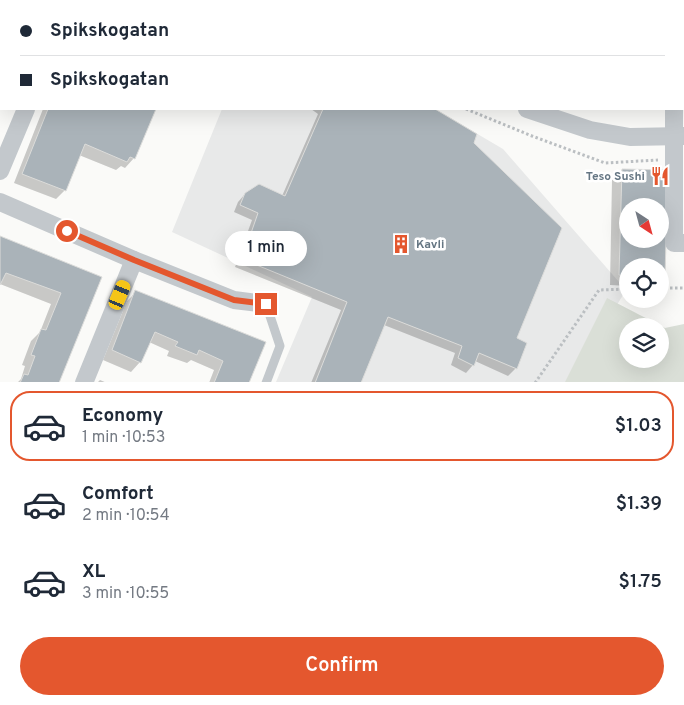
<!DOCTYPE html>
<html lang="en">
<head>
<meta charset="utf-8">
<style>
	:root { --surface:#fff; --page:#f6f6f7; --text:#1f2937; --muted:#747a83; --line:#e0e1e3; --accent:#e4572e }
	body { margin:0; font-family:Overpass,sans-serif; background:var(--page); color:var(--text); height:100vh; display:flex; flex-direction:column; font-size:19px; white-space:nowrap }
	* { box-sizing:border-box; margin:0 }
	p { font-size:16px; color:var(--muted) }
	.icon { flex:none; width:28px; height:28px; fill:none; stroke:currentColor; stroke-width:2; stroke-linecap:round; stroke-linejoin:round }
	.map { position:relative; height:382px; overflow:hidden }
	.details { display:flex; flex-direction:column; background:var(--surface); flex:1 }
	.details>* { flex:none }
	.banner { position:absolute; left:0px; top:0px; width:685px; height:110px; box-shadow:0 5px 20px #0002; display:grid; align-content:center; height:110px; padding:0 20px; background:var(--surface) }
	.needle { width:32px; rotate:144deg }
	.buttons { position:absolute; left:619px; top:198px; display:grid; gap:10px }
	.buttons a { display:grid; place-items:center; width:50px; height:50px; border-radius:50%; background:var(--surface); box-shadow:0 5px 20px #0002; font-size:25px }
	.end { position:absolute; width:22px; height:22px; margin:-11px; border:6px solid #e4572e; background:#fff; box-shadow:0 0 0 2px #fff }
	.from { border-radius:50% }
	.bubble { position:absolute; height:35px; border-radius:18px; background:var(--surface); box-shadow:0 5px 20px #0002; font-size:16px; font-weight:600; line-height:35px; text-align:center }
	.car { position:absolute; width:15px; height:30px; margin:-15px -8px; border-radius:6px; box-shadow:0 0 4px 1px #0007; background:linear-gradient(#f5c518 24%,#345 0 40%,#f5c518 0 76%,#345 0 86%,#f5c518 0) }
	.banner b { display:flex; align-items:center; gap:18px; height:48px; font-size:19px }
	.banner b+b { border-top:1px solid var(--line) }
	.banner i { width:12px; height:12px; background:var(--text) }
	ul { padding:9px 0 0; list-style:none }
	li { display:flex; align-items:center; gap:15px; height:70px; margin:0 10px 8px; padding:0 10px; border:2px solid transparent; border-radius:20px }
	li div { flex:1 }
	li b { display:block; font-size:19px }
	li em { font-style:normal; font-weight:600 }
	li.on { border-color:var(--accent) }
	li>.icon { width:45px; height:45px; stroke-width:1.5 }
	.primary-button { display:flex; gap:10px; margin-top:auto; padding:10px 20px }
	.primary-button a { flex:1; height:58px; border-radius:30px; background:var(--accent); color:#fff; font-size:20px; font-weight:600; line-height:58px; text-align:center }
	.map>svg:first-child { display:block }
	.built { fill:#e8e9e9 }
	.green { fill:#dadfd7; fill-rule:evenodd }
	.shadow { fill:#0003; fill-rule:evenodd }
	.building { fill:#aab3b9; stroke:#dcdcda; fill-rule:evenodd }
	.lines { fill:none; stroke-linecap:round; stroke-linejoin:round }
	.path { stroke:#bbbfc2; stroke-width:3; stroke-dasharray:2.5 2.5; stroke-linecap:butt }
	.service { stroke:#c3c8cc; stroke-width:9 }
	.minor { stroke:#c3c8cc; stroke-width:18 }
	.route { stroke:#e4572e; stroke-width:6 }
	.labels { text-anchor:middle; stroke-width:5; stroke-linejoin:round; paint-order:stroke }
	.poi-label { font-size:12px; font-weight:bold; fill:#657683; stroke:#fff; text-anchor:end }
</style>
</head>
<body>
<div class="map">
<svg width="684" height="383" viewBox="0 0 684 383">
	<rect width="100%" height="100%" fill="#fafaf8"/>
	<path class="built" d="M222,109H435L503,149L626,290L570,382H276L312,297L172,232Z"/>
	<path class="green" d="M607,298L665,328L684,324V382H565ZM628,326H660V359H628Z"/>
	<g class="shadow">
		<path d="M0,0H28L27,1H1V43L0,42Z"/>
		<path d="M88,0H141L143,1H88Z"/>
		<rect x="150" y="0" width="59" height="1"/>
		<path d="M372,0H486L485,1H374Z"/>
		<path d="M531,0H577L576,1H530Z"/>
		<path d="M612,0H684V30V1H614Z"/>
		<path d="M43,109H154L134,158L125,168L121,166L116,170L79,155L65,190L56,199L14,183Z"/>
		<path d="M311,109H433L476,134L473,144L515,338L526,343L515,369L508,376L475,361L473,365L466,373L451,365L455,353L384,325L360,383H311L341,310L235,267L252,220L234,212L238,202L245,194L282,196L318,114Z"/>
		<path d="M622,170L667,172L663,276L660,279V266H628V286L610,285L612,180ZM628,206H660V239H628Z"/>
		<path d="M0,238L100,277L57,383H17L21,379L25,366L22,365L31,341L40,332L51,304L0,284Z"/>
		<path d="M136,292L264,342L247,383H209L214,370L191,360L187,363L167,356L169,351L149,342L140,362L131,372L103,360L127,301Z"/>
		<path d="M100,380L107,383H97Z"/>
	</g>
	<g class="building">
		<path d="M0,0H29L28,1H1V30L0,29Z"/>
		<path d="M93,0H143L146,1H92Z"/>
		<path d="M395,0H487V1H397Z"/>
		<path d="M636,0H684V29V1H638Z"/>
		<path d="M48,109H156L135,159L130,157L127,162L85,144L66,191L22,174Z"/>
		<path d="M323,109H435L477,134L474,143L562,228L517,338L527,343L517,369L479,353L474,366L458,358L462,346L388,317L361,383H315L347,302L242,259L258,213L240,205L245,193L259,184L285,196Z"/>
		<path d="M622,169L668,170L665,276H660V266H628V276L619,275ZM628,206H660V239H628Z"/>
		<path d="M0,236L102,277L59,383H20L24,374L28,375L35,356L31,355L41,329L46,330L61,293L6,273L0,285Z"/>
		<path d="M135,290L266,342L249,383H214L223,361L199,350L197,355L175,346L178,342L155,332L141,363L112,350Z"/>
	</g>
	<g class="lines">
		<g class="path">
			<path d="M276,0L278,1"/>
			<path d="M44,1L45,0"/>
			<path d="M0,108L1,106"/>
			<path d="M466,109L532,136L605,163L658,160"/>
			<path d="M660,288H684"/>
			<path d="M535,383L599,290L628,289"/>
		</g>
		<g class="service">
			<path d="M0,58L1,59"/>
			<path d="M266,383L280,346L266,304"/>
		</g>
		<g class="minor">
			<path d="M326,0L329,1"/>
			<path d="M69,1V0"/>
			<path d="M503,1V0"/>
			<path d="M527,109L590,130L630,137L684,136"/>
			<path d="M674,109V243H684"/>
			<path d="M0,171L26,109"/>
			<path d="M0,202L134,260L234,300L266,304"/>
			<path d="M84,383L134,260"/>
		</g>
	</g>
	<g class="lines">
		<path class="route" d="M67,231L134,260L234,300L266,304"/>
	</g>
	<defs>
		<g id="restaurant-bare" transform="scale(1.5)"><path d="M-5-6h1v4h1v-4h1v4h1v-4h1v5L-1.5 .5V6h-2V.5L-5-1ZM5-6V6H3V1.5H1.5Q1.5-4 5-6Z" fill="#e4572e" stroke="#fff" stroke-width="2.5" paint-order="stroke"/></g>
		<g id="building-bare" transform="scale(1.5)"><path d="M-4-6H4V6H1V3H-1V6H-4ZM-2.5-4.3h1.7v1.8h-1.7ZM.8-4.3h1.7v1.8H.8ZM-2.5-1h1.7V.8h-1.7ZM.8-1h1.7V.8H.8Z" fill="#e4572e" stroke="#fff" stroke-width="2.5" paint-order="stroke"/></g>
	</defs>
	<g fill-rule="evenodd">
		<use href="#restaurant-bare" x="660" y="176"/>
		<use href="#building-bare" x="401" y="244"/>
	</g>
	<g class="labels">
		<g class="poi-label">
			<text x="645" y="180">Teso Sushi</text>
			<text x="416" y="248" text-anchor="start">Kavli</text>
		</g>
	</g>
</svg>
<div class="buttons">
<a><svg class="needle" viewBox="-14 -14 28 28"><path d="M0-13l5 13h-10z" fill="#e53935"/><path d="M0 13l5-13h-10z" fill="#747a83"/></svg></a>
<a><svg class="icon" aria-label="locate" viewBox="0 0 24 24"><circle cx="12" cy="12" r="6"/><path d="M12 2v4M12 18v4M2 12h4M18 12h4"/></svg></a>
<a><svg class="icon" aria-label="layers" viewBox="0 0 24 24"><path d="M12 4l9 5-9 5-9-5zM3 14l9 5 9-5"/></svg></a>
</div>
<i class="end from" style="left:67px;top:231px"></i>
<i class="end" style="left:266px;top:304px"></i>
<div class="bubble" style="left:225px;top:231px;width:82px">1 min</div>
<i class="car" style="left:120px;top:295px;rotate:23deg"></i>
<div class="banner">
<b><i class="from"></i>Spikskogatan</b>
<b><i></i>Spikskogatan</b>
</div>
</div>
<section class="details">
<ul>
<li class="on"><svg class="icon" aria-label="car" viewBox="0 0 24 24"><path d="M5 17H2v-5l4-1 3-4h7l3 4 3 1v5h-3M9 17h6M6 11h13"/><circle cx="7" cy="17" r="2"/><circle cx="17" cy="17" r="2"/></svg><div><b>Economy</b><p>1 min · 10:53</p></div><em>$1.03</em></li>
<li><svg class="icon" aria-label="car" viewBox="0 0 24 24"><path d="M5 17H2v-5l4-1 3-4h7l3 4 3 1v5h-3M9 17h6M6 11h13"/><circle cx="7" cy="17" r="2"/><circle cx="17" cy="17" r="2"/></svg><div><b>Comfort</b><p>2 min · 10:54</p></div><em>$1.39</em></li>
<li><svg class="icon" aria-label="car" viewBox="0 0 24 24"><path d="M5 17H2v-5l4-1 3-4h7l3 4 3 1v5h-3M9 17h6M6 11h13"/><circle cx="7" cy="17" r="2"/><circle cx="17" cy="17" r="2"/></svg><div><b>XL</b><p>3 min · 10:55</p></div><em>$1.75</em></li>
</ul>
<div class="primary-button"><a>Confirm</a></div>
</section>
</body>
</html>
